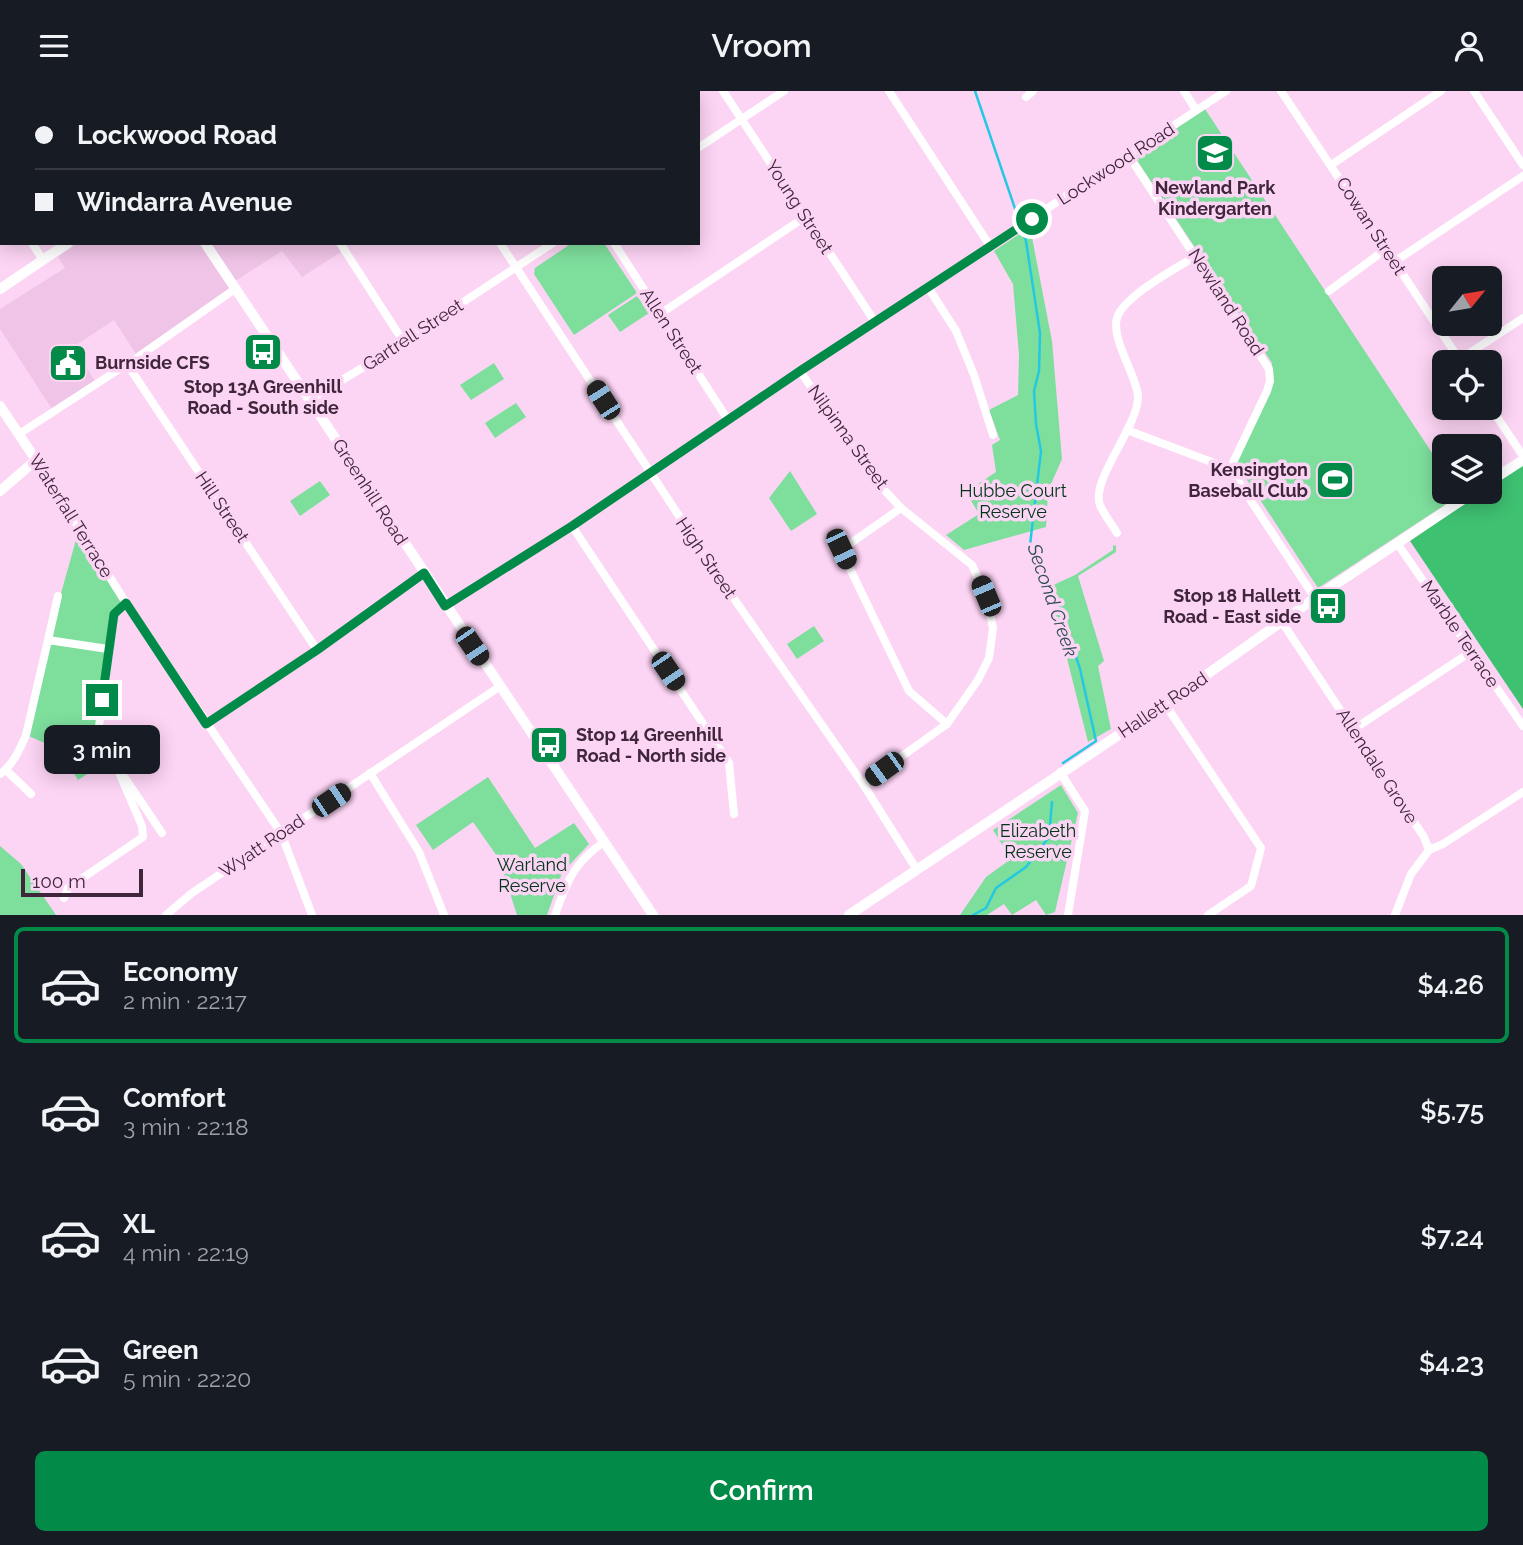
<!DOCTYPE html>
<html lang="en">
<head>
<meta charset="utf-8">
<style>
	:root { --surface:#171b24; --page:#242831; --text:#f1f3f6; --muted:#9ea1a6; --line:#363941; --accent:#028b48 }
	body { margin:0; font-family:Raleway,sans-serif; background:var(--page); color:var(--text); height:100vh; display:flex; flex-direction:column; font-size:26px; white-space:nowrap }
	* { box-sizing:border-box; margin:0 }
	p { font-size:23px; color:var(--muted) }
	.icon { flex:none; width:38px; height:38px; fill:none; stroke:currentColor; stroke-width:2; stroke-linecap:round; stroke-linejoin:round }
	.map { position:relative; height:824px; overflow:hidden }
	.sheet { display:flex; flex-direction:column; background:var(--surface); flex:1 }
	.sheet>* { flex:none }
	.top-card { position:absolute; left:0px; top:0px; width:700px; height:154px; box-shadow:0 4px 18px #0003; display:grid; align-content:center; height:154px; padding:0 35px; background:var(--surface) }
	.needle { width:46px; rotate:60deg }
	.controls { position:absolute; left:1432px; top:175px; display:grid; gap:14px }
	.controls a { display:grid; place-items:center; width:70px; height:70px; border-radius:10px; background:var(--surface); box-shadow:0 4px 18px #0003; font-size:35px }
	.scale { position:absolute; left:21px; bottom:18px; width:122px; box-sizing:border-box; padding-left:7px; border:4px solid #3f263b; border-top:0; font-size:19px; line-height:24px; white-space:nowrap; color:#3f263b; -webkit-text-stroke:5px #fcd4f4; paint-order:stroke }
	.end { position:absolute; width:32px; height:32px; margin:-16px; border:9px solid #028b48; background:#fff; box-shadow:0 0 0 4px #fff }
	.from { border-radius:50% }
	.bubble { position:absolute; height:49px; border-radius:10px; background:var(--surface); box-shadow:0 4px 18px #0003; font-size:23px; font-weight:600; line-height:49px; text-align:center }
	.car { position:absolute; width:21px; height:42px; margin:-21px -10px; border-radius:9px; box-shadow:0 0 5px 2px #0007; background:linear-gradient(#222 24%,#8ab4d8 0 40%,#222 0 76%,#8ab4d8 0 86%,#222 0) }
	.top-card b { display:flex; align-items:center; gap:24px; height:66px; font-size:26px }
	.top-card b+b { border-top:2px solid var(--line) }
	.top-card i { width:18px; height:18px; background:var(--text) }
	ul { padding:12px 0 0; list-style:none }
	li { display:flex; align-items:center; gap:21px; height:116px; margin:0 14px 10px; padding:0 21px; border:4px solid transparent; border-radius:10px }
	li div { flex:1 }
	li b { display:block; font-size:26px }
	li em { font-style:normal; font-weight:600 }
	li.active { border-color:var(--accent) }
	li>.icon { width:63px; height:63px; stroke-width:1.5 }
	.primary-button { display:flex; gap:14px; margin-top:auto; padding:14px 35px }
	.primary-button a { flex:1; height:80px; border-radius:10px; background:var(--accent); color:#fff; font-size:28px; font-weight:600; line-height:80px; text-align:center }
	header { display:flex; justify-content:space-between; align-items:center; height:91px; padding:0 35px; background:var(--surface); font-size:32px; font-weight:600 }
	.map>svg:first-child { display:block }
	.built { fill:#f0c4e7 }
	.green { fill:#7edf9d }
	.forest { fill:#3fc172 }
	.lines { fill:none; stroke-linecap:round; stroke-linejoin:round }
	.stream { stroke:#24c8e3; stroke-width:2.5 }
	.street { stroke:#fff; stroke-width:8 }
	.secondary { stroke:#fff; stroke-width:10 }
	.route { stroke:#028b48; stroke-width:9 }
	.labels { text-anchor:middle; stroke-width:7; stroke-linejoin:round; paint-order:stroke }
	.street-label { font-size:18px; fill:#3f263b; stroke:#fcd4f4 }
	.poi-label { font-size:18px; font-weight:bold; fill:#3f263b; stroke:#fcd4f4 }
	.park-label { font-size:18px; fill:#003517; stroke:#fcd4f4 }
	.water-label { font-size:19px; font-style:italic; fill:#2e4d54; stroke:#fcd4f4 }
</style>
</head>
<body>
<header><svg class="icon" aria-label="menu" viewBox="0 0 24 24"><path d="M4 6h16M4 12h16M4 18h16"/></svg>Vroom<svg class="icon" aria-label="person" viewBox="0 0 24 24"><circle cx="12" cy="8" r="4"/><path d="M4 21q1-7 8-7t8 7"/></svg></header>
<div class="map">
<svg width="1523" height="824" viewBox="0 0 1523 824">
	<rect width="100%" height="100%" fill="#fcd4f4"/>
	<path class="built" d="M78,152H340L344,159L302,186L282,160L232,192L235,198L138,266L114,229L73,256L97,293L54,321L0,238V218L65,177L58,166Z"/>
	<g class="green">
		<path d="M1205,18L1444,380V401H1458L1460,404L1318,497L1236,372L1272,297V272L1134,65Z"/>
		<path d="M1030,136L1052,250L1062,368L1048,400L1046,436L964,459L946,444L979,423L966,401L996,381L992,354L1000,349L989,319L1018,304L1019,264L1013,193L994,160Z"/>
		<path d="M572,152H604L637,202L574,244L534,183L535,177Z"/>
		<path d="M637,205L649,222L620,241L608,224Z"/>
		<path d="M494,272L504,288L471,309L460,294Z"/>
		<path d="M516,312L526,326L495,347L485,332Z"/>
		<path d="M790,380L817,423L791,440L769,407Z"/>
		<path d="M320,390L330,404L300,425L290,410Z"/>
		<path d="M79,438L126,512L114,524L99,635L112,667L78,689C61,659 58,657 26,644L48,549Z"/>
		<path d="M1113,454L1116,455V461L1078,485L1104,570L1098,575L1111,638L1088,651L1049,496L1075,484L1113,459Z"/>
		<path d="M814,535L824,550L797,568L787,553Z"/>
		<path d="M488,686L535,757L574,732L589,753L562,782L547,824H517L499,768L473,731L433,759L416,734Z"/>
		<path d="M1061,694L1078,722L1055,821L1046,824L1036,809L1012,824L1004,813L987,824H960L986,786L1011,768L993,739Z"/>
		<path d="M0,755L21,773L56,824H0Z"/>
	</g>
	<path class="forest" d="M1523,372V618L1410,450L1481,401H1489V395Z"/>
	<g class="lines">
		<g class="stream">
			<path d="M975,0L1026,150L1040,242L1039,280L1034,300L1036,333L1041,360L1030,454L1060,516L1080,578L1096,650L1063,672"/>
			<path d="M973,824L986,817L996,797L1026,776L1049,746L1052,711"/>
		</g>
		<g class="street">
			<path d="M398,0L399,2"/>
			<path d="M723,0L875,231"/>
			<path d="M889,0L990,155"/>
			<path d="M1184,0L1196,19"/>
			<path d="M1281,0L1461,271"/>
			<path d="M1474,0L1523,74"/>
			<path d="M250,2L251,0"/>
			<path d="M1026,6L1033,0"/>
			<path d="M698,57L784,0"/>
			<path d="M1129,65L1269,278L1270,290L1267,300L1230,378L1315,507"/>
			<path d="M1331,74L1441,0"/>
			<path d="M0,102L2,105"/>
			<path d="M32,152L43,169"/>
			<path d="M340,152L403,250"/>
			<path d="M500,152L721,489L863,693L917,779"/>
			<path d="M614,152L728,329"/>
			<path d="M1394,171L1523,85"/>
			<path d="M928,196L956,240L974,284L993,344"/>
			<path d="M1329,200L1386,158"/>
			<path d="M660,223L805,126"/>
			<path d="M1459,269L1523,227"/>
			<path d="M127,273L317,559"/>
			<path d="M800,280L875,389L901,417L972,474L986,505L993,537L989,567L978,589L947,633L863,693"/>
			<path d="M309,309L372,271L553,152"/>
			<path d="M1489,314L1523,365"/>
			<path d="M1127,339L1230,378"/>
			<path d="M19,343L138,266L235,198"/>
			<path d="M36,369L126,512L281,742L312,824"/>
			<path d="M901,417L841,459L909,600L947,633"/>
			<path d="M572,435L729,672L734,723"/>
			<path d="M1117,442C1112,433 1104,424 1100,414C1090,389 1139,335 1138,305C1136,283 1111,249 1117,227C1123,206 1176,177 1196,165"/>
			<path d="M1397,452L1523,635"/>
			<path d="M445,515L572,435L800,280L1226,0"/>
			<path d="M1282,531L1424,746L1429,759L1411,783L1395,824"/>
			<path d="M48,549L58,505"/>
			<path d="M1165,613L1261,757L1251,795L1208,824"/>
			<path d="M206,633L317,559L424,482"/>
			<path d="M1354,638L1472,560"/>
			<path d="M6,679L31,703"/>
			<path d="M1060,681L1085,720L1068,824"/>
			<path d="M370,682L419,761L444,824"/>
			<path d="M0,683C13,674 20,658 26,644L48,549L108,558"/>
			<path d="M125,687L162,742"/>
			<path d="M1429,759L1443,753L1523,701"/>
			<path d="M64,807L68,797L143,746L142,735L99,635L114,523L126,512"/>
			<path d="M166,824L192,802L499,596"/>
			<path d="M555,824C567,791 573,772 604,751"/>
		</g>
		<g class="secondary">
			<path d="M96,0L97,2"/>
			<path d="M108,0L110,2"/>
			<path d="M291,2L294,0"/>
			<path d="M205,152L653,824"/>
			<path d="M0,198L68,152"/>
			<path d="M0,315L36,369L0,400"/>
			<path d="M1489,391L1523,369"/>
			<path d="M849,824L1165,613L1315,507L1474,401"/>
		</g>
	</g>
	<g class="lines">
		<path class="route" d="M102,609L114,523L126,512L206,633L317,559L424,482L445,515L572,435L800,280L1032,128"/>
	</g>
	<defs>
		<g id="school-square" transform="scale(2.0125)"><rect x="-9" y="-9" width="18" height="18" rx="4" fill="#028b48" stroke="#fcd4f4"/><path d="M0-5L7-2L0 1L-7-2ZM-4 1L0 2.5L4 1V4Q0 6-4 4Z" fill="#fff"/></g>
		<g id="bus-square" transform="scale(2.0125)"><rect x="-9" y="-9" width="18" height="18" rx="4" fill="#028b48" stroke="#fcd4f4"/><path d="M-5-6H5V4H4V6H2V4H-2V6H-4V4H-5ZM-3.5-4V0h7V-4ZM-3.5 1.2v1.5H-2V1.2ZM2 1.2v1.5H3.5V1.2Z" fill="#fff"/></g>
		<g id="civic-square" transform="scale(2.0125)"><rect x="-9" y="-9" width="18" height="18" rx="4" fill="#028b48" stroke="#fcd4f4"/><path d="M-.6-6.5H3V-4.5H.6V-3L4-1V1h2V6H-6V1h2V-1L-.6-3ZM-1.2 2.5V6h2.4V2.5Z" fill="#fff"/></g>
		<g id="stadium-square" transform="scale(2.0125)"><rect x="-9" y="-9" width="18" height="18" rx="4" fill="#028b48" stroke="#fcd4f4"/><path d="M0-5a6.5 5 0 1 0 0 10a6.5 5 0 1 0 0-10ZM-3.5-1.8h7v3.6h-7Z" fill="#fff"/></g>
	</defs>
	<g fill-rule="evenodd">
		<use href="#school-square" x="1215" y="62"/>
		<use href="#bus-square" x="263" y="261"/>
		<use href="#civic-square" x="68" y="272"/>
		<use href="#stadium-square" x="1335" y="389"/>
		<use href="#bus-square" x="1328" y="515"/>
		<use href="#bus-square" x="549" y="654"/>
	</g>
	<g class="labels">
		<g class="street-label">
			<text transform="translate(1116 73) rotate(-33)" y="6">Lockwood Road</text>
			<text transform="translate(799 116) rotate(57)" y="6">Young Street</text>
			<text transform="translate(1371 135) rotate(57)" y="6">Cowan Street</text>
			<text transform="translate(1226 211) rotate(57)" y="6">Newland Road</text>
			<text transform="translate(671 240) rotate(57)" y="6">Allen Street</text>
			<text transform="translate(413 244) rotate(-33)" y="6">Gartrell Street</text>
			<text transform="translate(848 346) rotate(54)" y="6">Nilpinna Street</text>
			<text transform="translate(370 401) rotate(57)" y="6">Greenhill Road</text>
			<text transform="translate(222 416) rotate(56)" y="6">Hill Street</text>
			<text transform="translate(71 425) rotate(58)" y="6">Waterfall Terrace</text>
			<text transform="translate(706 467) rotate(56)" y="6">High Street</text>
			<text transform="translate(1460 543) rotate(56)" y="6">Marble Terrace</text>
			<text transform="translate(1163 614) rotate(-34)" y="6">Hallett Road</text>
			<text transform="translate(1377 675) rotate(57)" y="6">Allendale Grove</text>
			<text transform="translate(262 755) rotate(-34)" y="6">Wyatt Road</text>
		</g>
		<g class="poi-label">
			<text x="1215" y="103">Newland Park<tspan x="1215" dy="21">Kindergarten</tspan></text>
			<text x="95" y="278" text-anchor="start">Burnside CFS</text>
			<text x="263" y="302">Stop 13A Greenhill<tspan x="263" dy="21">Road - South side</tspan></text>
			<text x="1308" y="385" text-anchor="end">Kensington<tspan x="1308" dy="21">Baseball Club</tspan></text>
			<text x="1301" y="511" text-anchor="end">Stop 18 Hallett<tspan x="1301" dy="21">Road - East side</tspan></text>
			<text x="576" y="650" text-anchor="start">Stop 14 Greenhill<tspan x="576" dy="21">Road - North side</tspan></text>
		</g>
		<g class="park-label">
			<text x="1013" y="406">Hubbe Court<tspan x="1013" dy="21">Reserve</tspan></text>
			<text x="1038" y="746">Elizabeth<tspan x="1038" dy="21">Reserve</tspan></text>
			<text x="532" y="780">Warland<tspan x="532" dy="21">Reserve</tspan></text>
		</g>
		<g class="water-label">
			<text transform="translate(1053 509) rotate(71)" y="7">Second Creek</text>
		</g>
	</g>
</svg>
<div class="controls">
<a><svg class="needle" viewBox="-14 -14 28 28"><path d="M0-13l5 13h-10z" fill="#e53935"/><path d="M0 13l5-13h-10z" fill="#9ea1a6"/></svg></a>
<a><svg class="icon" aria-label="locate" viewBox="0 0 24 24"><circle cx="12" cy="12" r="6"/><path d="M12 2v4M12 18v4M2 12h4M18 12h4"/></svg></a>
<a><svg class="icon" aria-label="layers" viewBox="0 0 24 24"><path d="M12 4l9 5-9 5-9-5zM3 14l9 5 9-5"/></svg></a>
</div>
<div class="scale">100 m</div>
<i class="end from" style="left:1032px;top:128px"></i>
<i class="end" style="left:102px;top:609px"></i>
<div class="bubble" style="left:44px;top:634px;width:116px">3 min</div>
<i class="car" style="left:603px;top:309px;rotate:327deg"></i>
<i class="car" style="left:841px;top:458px;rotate:155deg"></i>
<i class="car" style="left:986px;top:505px;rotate:337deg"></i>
<i class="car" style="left:472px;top:555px;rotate:146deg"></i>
<i class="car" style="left:668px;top:580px;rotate:146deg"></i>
<i class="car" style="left:884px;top:678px;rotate:234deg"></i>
<i class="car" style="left:331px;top:709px;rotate:56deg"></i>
<div class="top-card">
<b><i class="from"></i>Lockwood Road</b>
<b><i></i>Windarra Avenue</b>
</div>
</div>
<section class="sheet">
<ul>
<li class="active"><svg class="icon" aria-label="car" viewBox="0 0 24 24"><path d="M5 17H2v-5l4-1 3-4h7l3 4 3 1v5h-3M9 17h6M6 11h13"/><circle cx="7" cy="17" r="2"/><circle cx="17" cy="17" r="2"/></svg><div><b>Economy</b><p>2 min · 22:17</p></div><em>$4.26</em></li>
<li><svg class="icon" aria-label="car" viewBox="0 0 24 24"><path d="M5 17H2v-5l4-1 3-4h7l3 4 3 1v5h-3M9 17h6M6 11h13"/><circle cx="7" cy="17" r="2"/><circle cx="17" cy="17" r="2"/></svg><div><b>Comfort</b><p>3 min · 22:18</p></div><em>$5.75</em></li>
<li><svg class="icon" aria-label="car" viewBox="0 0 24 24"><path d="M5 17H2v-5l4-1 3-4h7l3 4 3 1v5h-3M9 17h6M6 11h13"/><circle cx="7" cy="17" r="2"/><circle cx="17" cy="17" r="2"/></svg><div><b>XL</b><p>4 min · 22:19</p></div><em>$7.24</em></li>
<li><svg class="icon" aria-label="car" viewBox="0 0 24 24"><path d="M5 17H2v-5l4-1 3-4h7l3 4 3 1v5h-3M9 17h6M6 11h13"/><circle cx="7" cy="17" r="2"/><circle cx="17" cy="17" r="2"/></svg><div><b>Green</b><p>5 min · 22:20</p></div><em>$4.23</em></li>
</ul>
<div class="primary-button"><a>Confirm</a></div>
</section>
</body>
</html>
